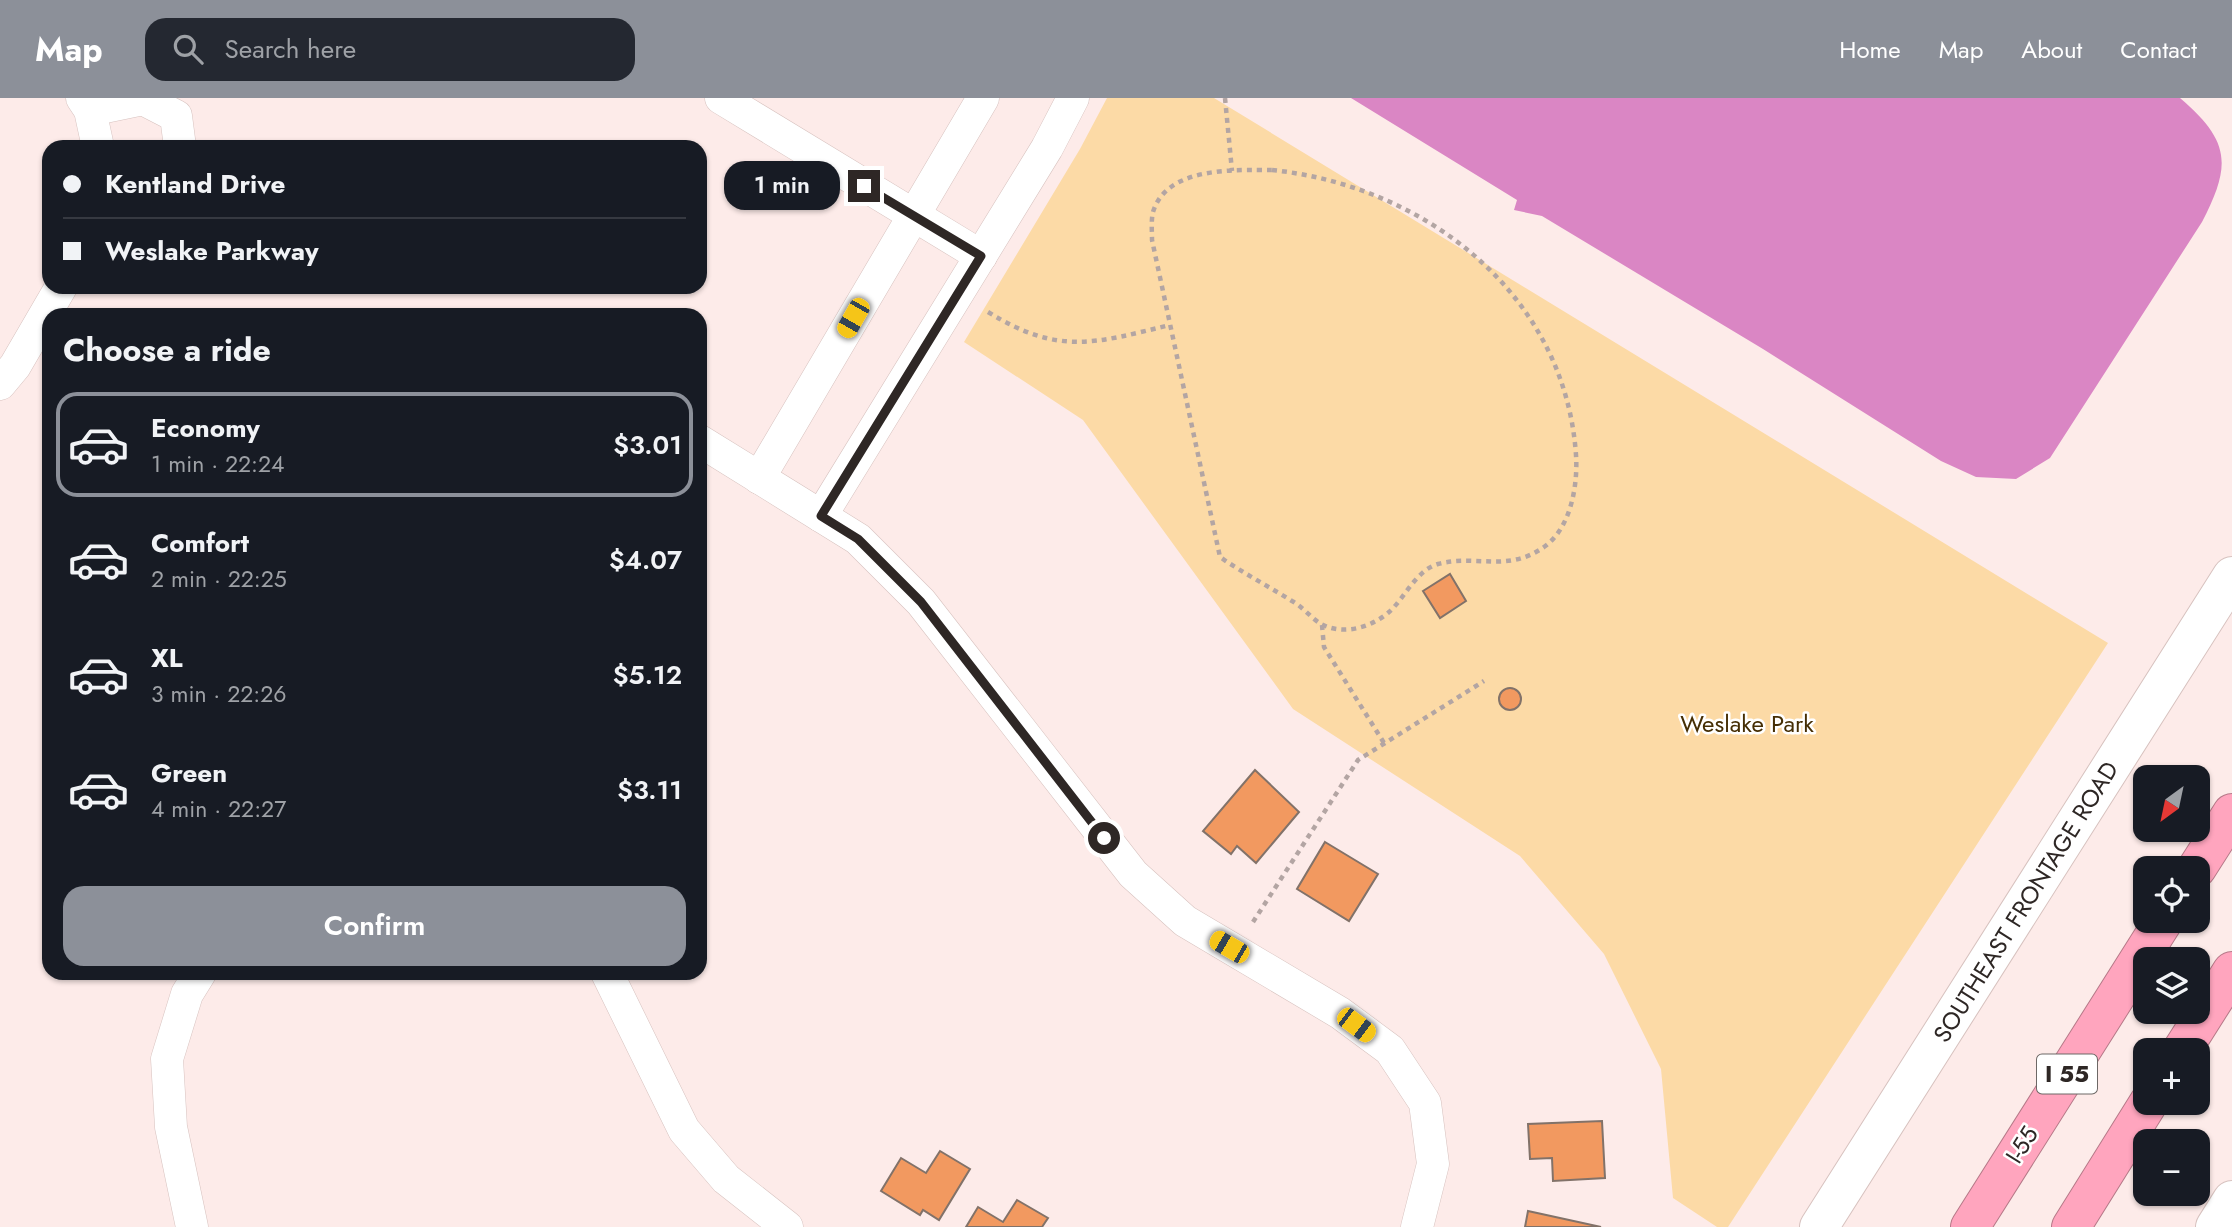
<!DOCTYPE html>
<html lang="en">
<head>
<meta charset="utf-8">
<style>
	:root { --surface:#171b24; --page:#242831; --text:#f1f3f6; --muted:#9ea1a6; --line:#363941; --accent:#8c9099 }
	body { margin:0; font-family:Jost,sans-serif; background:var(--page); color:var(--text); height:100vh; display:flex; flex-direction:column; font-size:26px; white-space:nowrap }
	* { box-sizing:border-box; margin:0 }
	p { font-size:23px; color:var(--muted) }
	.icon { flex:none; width:38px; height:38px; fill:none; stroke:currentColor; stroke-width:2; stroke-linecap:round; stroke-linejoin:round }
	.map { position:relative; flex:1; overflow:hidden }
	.sheet { position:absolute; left:42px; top:210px; width:665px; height:672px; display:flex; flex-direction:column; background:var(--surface); border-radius:21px; box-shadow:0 2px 5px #0004 }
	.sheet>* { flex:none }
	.top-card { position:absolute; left:42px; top:42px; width:665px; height:154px; border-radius:21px; box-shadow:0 2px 5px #0004; display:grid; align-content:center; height:154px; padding:0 21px; background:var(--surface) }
	.needle { width:46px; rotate:213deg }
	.controls { position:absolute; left:2133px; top:667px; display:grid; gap:14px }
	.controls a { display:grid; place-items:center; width:77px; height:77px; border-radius:14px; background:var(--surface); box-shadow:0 2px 5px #0004; font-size:35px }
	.end { position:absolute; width:32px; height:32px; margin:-16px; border:9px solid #2e2725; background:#fff; box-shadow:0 0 0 4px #fff }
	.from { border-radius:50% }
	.bubble { position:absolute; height:49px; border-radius:21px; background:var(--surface); box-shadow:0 2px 5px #0004; font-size:23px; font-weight:600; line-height:49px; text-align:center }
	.car { position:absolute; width:21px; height:42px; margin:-21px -10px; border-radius:9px; box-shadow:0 0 5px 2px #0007; background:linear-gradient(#f5c518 24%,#345 0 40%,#f5c518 0 76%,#345 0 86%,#f5c518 0) }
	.top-card b { display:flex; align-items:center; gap:24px; height:66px; font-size:26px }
	.top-card b+b { border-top:2px solid var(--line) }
	.top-card i { width:18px; height:18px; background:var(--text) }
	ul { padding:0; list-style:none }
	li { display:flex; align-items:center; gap:21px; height:105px; margin:0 14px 10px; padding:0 7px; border:4px solid transparent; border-radius:21px }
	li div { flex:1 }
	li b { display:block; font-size:26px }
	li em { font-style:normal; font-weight:600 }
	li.current { border-color:var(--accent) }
	li>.icon { width:63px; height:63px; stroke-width:1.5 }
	h2 { padding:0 21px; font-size:32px; line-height:84px }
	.action { display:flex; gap:14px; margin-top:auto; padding:14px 21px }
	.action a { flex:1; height:80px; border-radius:21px; background:var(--accent); color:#fff; font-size:28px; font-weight:600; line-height:80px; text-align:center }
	header { display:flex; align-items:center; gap:42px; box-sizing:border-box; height:98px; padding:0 35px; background:var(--accent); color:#fff }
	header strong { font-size:33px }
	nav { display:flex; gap:38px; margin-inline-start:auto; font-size:24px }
	.search { width:490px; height:63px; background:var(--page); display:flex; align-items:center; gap:18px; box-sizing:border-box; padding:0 24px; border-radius:21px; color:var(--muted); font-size:26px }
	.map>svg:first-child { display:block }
	.green { fill:#fcdaa6 }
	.water { fill:#da86c4 }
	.building { fill:#f29960; stroke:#827269; stroke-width:2 }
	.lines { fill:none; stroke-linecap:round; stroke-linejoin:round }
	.street-casing { stroke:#d7c2bf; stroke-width:33 }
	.secondary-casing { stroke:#d7c2bf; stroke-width:40 }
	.highway-casing { stroke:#b67988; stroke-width:40 }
	.path { stroke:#b3a5a3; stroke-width:4.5; stroke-dasharray:5 5; stroke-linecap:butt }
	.street { stroke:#fff; stroke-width:32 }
	.secondary { stroke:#fff; stroke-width:38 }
	.highway { stroke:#ffa5be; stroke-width:38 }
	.route { stroke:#2e2725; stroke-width:9 }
	.labels { text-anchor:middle; stroke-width:5; stroke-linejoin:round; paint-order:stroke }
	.shield { fill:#fff; stroke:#6d6866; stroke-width:2 }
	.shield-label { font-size:23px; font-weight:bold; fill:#2e2725 }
	.park-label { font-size:24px; fill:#452e04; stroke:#fff }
	.street-label { font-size:24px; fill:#2e2725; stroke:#fff }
</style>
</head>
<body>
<header>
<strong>Map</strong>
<div class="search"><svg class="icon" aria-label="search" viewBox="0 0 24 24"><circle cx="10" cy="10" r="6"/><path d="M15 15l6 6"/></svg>Search here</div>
<nav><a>Home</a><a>Map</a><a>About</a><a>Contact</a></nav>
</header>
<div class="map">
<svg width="2232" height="1129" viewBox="0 0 2232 1129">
	<rect width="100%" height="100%" fill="#fdebe9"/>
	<path class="green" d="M1107,0H1214L2108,545L1728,1129H1717L1673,1100L1661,971L1604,856L1520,758L1293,611L1083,322L964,244L1080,51Z"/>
	<path class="water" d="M1351,0H2180C2230,43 2232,66 2202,124L2050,360L2016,381L1976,379L1941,363L1763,251L1542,118L1514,112L1517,102Z"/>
	<g class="building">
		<path d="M1450,476L1466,503L1440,520L1423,493Z"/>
		<circle cx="1510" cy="601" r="11"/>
		<path d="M1255,672L1299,714L1256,765L1237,748L1231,756L1203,733Z"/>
		<path d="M1325,744L1378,776L1349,823L1297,791Z"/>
		<path d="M1602,1023L1605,1080L1553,1083L1552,1060L1530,1061L1528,1026Z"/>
		<path d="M940,1053L970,1071L939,1122L923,1112L920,1117L881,1093L901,1060L926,1075Z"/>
		<path d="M1017,1102L1048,1120L1042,1129H966L978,1109L1003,1124Z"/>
		<path d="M1528,1113L1601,1129H1525Z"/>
	</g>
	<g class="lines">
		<g class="street-casing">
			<g id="street">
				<path d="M82,0L90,12L98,49"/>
				<path d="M721,0L981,158"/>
				<path d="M90,12L143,1L176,18L180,49"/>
				<path d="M0,286L15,268L61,189"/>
				<path d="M700,343L858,441L921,504L1133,776L1185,823L1340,915L1390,952L1425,1005L1433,1066L1417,1129"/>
				<path d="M759,380L983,0"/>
				<path d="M821,418L1047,50L1073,0"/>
				<path d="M607,875L684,1032L726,1081L787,1129"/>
				<path d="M192,1129L171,1029L167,961L187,896L200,875"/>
			</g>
		</g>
		<g class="secondary-casing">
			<g id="secondary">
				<path d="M1819,1129L2232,478"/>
				<path d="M2215,1129L2232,1102"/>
			</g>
		</g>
		<g class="highway-casing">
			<g id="highway">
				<path d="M2197,770L2232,715"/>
				<path d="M2182,952L2232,873"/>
				<path d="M1970,1129L2164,822"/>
				<path d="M2071,1129L2149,1004"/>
			</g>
		</g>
		<g class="path">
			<path d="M1225,0L1232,73"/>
			<path d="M1272,72C1425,88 1565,196 1576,357C1578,387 1571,430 1544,449C1507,475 1477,456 1438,466C1416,472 1405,500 1389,514C1372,529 1344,538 1321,526C1311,520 1303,509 1292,503C1268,488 1243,475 1220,459L1152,142C1152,133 1151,122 1153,114C1167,68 1235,72 1272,72Z"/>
			<path d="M988,214C1059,258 1095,245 1170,227"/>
			<path d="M1322,527L1324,549L1384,645"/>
			<path d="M1253,824L1358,662L1484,583"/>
		</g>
		<use href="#street" class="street"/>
		<use href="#secondary" class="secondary"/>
		<use href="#highway" class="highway"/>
	</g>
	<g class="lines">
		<path class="route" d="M864,88L981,158L821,418L858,441L921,504L1104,740"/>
	</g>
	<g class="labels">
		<rect class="shield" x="2037" y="956.5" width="60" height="39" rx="5"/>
		<g class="shield-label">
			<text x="2067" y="984">I 55</text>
		</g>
		<g class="park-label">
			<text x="1747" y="634">Weslake Park</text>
		</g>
		<g class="street-label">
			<text transform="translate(2026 804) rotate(-58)" y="8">SOUTHEAST FRONTAGE ROAD</text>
			<text transform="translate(2022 1047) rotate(-58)" y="8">I-55</text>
		</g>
	</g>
</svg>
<div class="controls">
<a><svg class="needle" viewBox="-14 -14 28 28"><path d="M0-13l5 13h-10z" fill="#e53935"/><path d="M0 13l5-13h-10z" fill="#9ea1a6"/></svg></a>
<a><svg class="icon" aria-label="locate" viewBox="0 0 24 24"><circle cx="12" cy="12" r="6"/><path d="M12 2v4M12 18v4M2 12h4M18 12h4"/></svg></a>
<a><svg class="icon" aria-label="layers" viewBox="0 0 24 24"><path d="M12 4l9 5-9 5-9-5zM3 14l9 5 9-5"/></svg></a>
<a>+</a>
<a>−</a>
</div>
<i class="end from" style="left:1104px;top:740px"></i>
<i class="end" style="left:864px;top:88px"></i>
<div class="bubble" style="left:724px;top:63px;width:116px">1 min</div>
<i class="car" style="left:853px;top:220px;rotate:210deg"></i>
<i class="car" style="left:1229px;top:849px;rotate:300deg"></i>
<i class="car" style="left:1356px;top:927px;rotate:127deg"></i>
<div class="top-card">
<b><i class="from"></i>Kentland Drive</b>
<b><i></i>Weslake Parkway</b>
</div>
<section class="sheet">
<h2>Choose a ride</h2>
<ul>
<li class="current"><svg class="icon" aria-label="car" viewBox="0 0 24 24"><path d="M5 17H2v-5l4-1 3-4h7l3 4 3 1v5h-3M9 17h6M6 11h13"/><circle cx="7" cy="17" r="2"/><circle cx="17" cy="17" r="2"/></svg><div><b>Economy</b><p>1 min · 22:24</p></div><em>$3.01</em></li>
<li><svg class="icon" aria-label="car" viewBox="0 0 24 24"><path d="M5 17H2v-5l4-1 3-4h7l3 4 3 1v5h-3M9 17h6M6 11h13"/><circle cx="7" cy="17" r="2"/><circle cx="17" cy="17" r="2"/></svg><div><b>Comfort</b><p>2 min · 22:25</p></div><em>$4.07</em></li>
<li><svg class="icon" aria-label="car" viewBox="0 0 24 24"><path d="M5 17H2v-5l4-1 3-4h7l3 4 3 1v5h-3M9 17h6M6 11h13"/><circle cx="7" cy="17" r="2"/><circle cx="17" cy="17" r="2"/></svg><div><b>XL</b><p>3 min · 22:26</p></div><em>$5.12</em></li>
<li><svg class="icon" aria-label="car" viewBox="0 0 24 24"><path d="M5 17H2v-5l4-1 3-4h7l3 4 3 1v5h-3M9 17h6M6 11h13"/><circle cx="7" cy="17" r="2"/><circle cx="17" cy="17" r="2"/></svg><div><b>Green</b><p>4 min · 22:27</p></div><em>$3.11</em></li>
</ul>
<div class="action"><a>Confirm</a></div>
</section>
</div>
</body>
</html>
